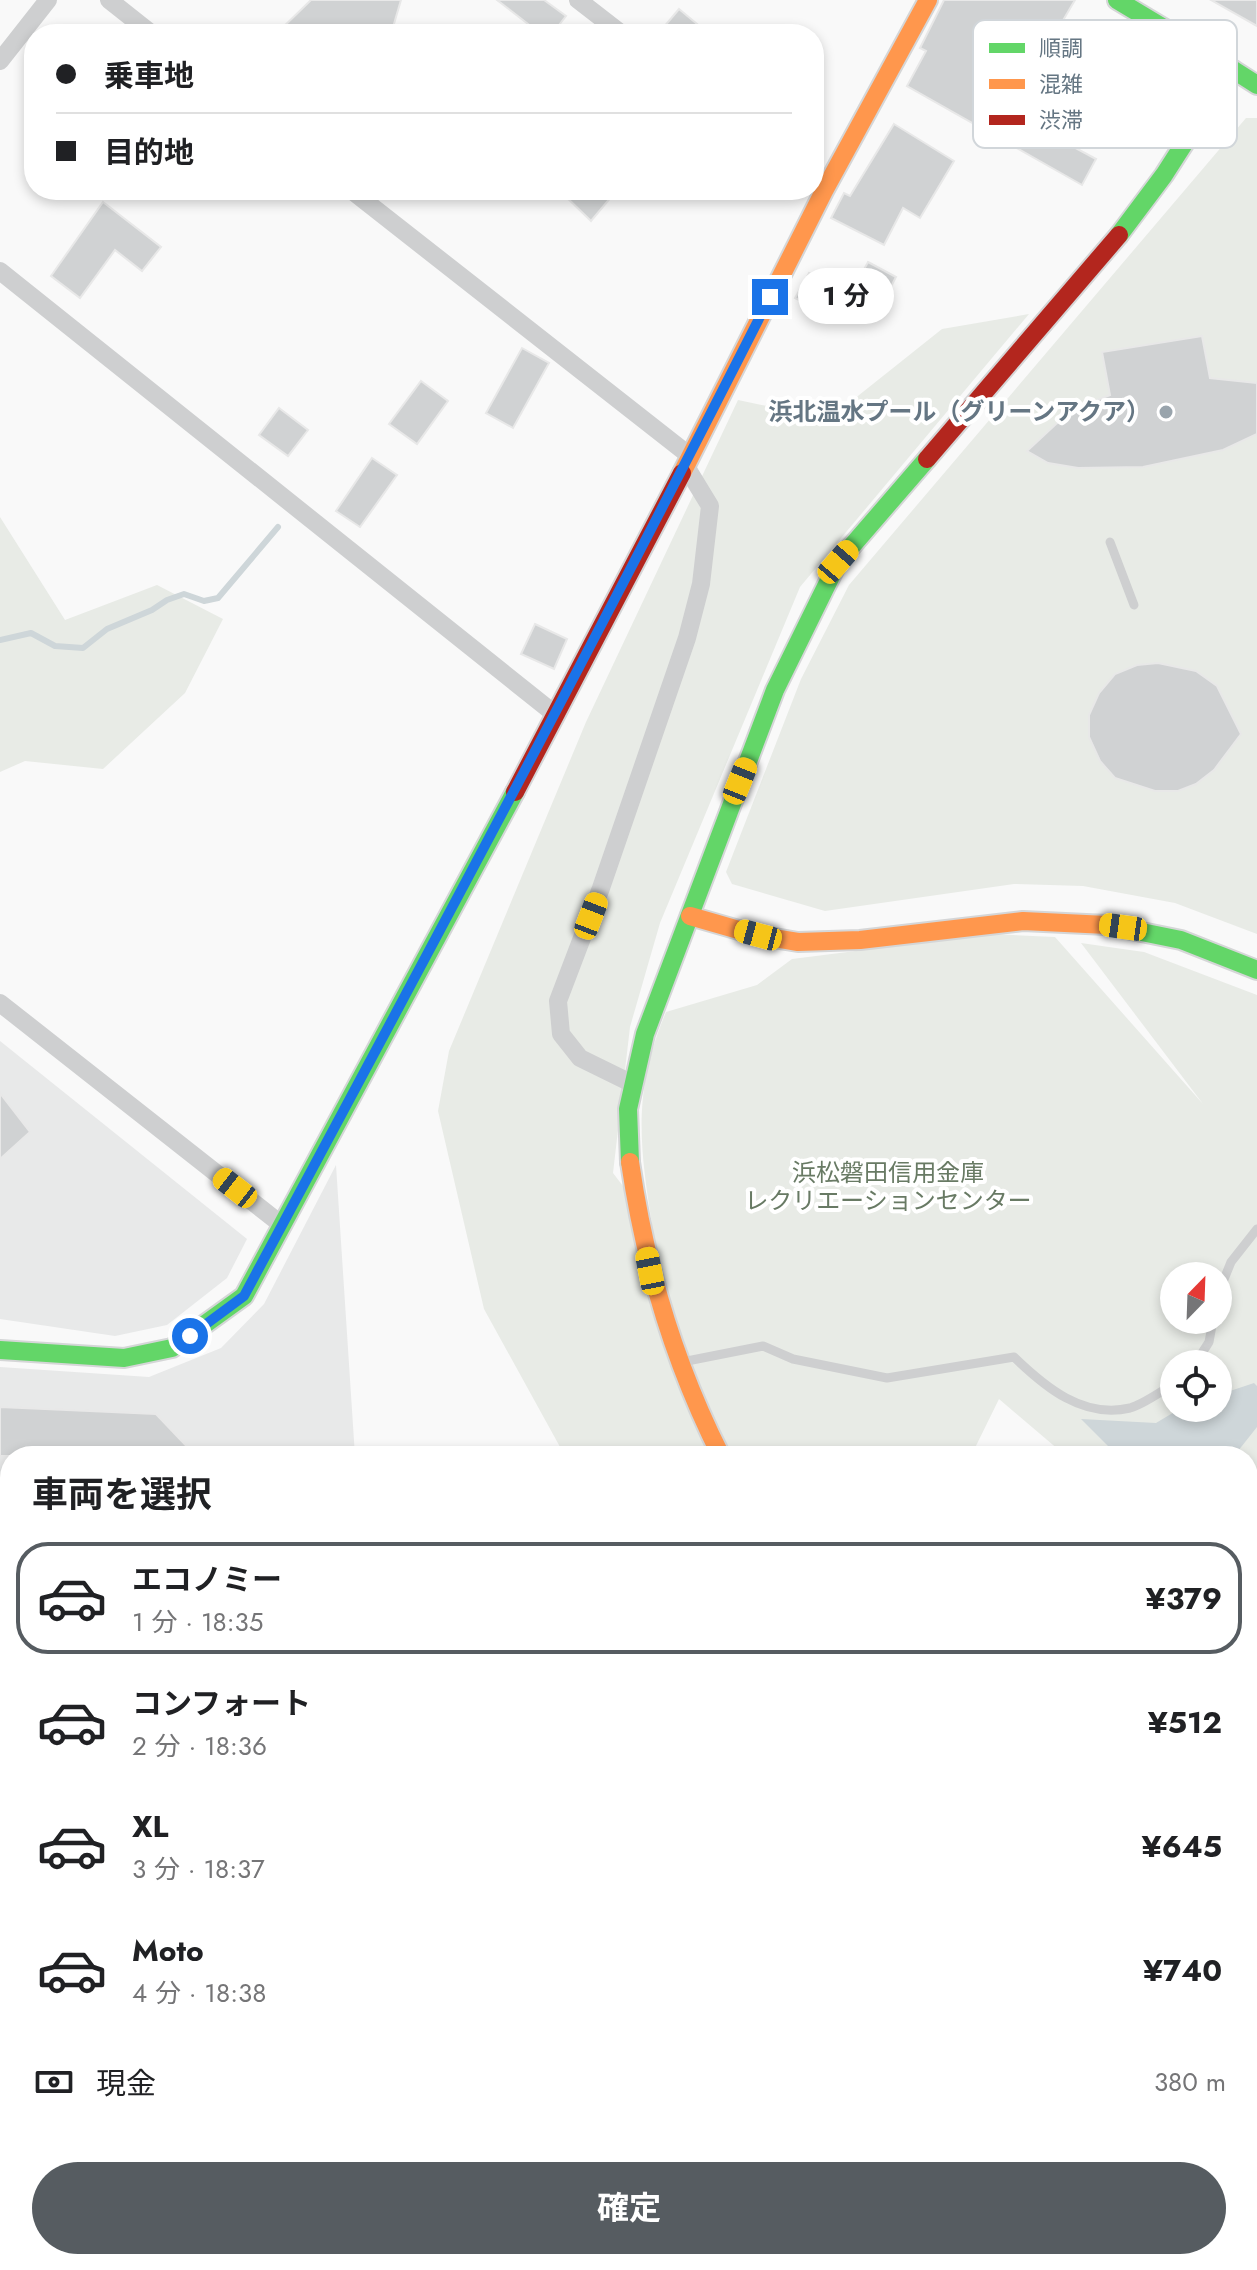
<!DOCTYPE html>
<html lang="ja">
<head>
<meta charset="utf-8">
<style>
	:root { --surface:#fff; --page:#f2f2f2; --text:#202124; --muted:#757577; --line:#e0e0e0; --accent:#565c61 }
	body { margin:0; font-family:Jost,"Noto Sans JP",sans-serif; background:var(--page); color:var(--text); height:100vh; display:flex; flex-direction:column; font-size:30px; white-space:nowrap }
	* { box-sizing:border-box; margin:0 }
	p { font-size:26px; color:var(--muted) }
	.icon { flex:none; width:44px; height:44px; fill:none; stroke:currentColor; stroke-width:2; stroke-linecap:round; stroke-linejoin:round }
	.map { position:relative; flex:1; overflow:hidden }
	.details { position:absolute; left:0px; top:1446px; width:1258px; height:824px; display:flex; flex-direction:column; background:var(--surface); border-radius:32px 32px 0 0; box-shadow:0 4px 12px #0003 }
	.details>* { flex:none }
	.top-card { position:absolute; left:24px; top:24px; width:800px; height:176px; border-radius:32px; box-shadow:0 4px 12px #0003; display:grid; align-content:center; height:176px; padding:0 32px; background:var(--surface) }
	.needle { width:52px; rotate:23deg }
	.tools { position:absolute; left:1160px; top:1262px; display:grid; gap:16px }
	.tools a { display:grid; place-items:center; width:72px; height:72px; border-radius:50%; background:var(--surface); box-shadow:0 4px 12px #0003; font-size:40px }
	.end { position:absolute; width:36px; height:36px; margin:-18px; border:10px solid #1a73e8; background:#fff; box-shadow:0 0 0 4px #fff }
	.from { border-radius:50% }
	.bubble { position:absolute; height:56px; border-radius:28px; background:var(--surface); box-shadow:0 4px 12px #0003; font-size:26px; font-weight:700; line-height:56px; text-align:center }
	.car { position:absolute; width:24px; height:48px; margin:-24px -12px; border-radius:10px; box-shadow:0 0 6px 2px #0007; background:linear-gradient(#f5c518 24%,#345 0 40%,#f5c518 0 76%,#345 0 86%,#f5c518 0) }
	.top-card b { display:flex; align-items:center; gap:28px; height:76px; font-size:30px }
	.top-card b+b { border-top:2px solid var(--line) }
	.top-card i { width:20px; height:20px; background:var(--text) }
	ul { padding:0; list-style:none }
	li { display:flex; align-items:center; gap:24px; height:112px; margin:0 16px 12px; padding:0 16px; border:4px solid transparent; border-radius:32px }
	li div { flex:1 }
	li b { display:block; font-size:30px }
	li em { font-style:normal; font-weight:700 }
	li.current { border-color:var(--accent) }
	li>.icon { width:72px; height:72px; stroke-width:1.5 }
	h2 { padding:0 32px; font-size:36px; line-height:96px }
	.pay { display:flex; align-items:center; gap:20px; height:88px; padding:0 32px; font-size:30px }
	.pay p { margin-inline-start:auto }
	.cta { display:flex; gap:16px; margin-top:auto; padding:16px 32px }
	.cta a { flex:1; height:92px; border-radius:48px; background:var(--accent); color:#fff; font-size:32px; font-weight:700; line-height:92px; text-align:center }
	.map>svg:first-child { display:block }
	.built { fill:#e8e9e9 }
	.green { fill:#e8ebe6; fill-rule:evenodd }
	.water { fill:#ced6d9 }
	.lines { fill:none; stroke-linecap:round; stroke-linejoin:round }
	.stream { stroke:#ced6d9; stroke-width:6 }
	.river { stroke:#ced6d9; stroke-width:38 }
	.building { fill:#d0d2d3; stroke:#e8e8e8; stroke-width:2 }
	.fast-casing { stroke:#d5d6d7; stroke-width:22 }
	.slow-casing { stroke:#d5d6d7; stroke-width:22 }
	.jam-casing { stroke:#d5d6d7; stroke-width:22 }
	.lane { stroke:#cecfd0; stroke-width:9 }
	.street { stroke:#cecfd0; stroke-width:18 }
	.fast { stroke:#63d668; stroke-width:18 }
	.slow { stroke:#ff974d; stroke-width:18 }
	.jam { stroke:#b3261e; stroke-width:18 }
	.route { stroke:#1a73e8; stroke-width:10 }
	.poi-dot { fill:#99a4ac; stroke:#fff; stroke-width:3 }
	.labels { text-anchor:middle; stroke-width:8; stroke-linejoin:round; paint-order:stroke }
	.poi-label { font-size:24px; font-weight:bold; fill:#657683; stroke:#fff; text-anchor:end }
	.park-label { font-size:24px; fill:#687a64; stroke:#fff }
	.key { fill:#fff; stroke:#d1d6da; stroke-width:2 }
	.key-label { font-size:22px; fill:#657683 }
</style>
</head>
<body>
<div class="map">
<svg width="1257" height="2270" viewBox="0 0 1257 2270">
	<rect width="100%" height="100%" fill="#f9f9f9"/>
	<g class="built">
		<path d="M0,1041L247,1239L227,1278L167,1325L115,1336L0,1319Z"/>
		<path d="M336,1165L355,1456H10V1714L0,1703V1367L149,1377L221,1348L264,1304Z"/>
		<path d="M0,1961L10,1977V2077L0,2084Z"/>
	</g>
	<g class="green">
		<path d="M1246,118H1257V934L1175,903L1083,886L1014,884L825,911L732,884L726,872L801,679L849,585Z"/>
		<path d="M1029,314L800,587L660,923L630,1027L613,1173L652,1224C639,1143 633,1090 666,1012L757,985L792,959L991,934L1055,937L1203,1104L1081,943L1144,952L1257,995V1473L1248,1484V1456H1066L999,1399L971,1456H565L484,1309L438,1111L449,1051L586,722L738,400L829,419L942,329ZM1174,1276H1218V1320H1174ZM1174,1364H1218V1408H1174Z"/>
		<path d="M0,517L65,620L157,585L223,619L185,693L103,769L25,761L0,772Z"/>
		<path d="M1257,1507V1617L1248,1642V1517Z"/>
		<path d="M0,1871L10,1884V2018L0,1989Z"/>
		<path d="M10,2069V2260H70L64,2270H0V2078Z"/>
	</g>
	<path class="water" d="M1254,1383L1257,1386V1427L1234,1456H1118L1081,1419L1156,1423L1181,1408H1218V1395Z"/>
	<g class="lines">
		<g class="stream">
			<path d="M0,640L31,633L55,646L83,648L107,629L152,610L167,600L184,594L204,601L218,598L278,527"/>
			<path d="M1248,1687L1257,1655"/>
			<path d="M558,2270L633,2260"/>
		</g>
		<g class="river">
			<path d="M1248,2120L1257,2111"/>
			<path d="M1000,2270L1018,2260"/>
		</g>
	</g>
	<g class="building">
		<path d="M311,0H401L391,34H276Z"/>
		<path d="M497,0H544L566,16L552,34H541Z"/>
		<path d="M944,0H1075L1009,112L1096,159L1082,185L907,86L926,51L920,48Z"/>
		<path d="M1211,0H1257V26Z"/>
		<path d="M679,9L709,34H658Z"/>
		<path d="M894,124L954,161L920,218L903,208L884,245L831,218L844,193L850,196Z"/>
		<path d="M559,190H617L591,221Z"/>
		<path d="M103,202L161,247L142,271L115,250L80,298L51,276Z"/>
		<path d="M868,262L896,277L883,302L854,288Z"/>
		<path d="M809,273L837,288L824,313L795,298Z"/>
		<path d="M1202,336L1210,378L1257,383V434L1223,450L1143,467L1078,468L1048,463L1027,451L1056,424L1089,403L1110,395L1102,352Z"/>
		<path d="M522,348L549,363L513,428L486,413Z"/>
		<path d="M421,381L448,401L417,444L389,424Z"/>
		<path d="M279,408L308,430L288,456L259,435Z"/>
		<path d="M372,458L397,475L360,527L336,511Z"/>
		<path d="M535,624L567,639L554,669L521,654Z"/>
		<path d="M1158,663L1196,671L1217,686L1241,734L1214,770L1196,784L1178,791H1155L1115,778L1100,761L1089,737V715L1099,693L1115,674L1137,665Z"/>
		<path d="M0,1093L30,1132L0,1159Z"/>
		<path d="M0,1407L156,1414L196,1456H0Z"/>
	</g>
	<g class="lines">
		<g class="fast-casing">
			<g id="fast">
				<path d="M1117,0L1232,69L1164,175L1119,235"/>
				<path d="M1232,69L1257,85"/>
				<path d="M1107,925L1181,940L1257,970"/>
				<path d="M630,1162L628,1109L645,1034L775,690L838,562L927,459"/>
				<path d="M0,1350L124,1358L172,1348L244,1296L515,792"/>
				<path d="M0,1801L10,1815"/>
				<path d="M1248,2186L1257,2177"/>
				<path d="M369,2260L383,2270"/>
				<path d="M415,2260L428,2270"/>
				<path d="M775,2260L779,2270"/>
				<path d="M1137,2270L1153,2260"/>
			</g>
		</g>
		<g class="slow-casing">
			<g id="slow">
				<path d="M682,473L824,191L928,0"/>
				<path d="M690,916L756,935L798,942L860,940L1023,921L1107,925"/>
				<path d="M630,1162C645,1265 674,1363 721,1456"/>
				<path d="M0,1847L10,1860"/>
				<path d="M1248,1910L1257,1888"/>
			</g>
		</g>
		<g class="jam-casing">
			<g id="jam">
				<path d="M927,459L1119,235"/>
				<path d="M515,792L682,473"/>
				<path d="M882,2270L902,2260"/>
			</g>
		</g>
		<g class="lane">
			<path d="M1110,542L1134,605"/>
			<path d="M1218,1294L1231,1262L1257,1229"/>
			<path d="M682,1362L763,1346L793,1359L887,1378L1014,1357C1045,1387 1083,1419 1130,1408C1144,1404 1161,1391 1174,1384"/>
			<path d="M1195,1364L1209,1342L1213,1320"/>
		</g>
		<g class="street">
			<path d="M109,0L152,34"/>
			<path d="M578,0L622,34"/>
			<path d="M0,61L48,0"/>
			<path d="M351,190L690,456"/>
			<path d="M0,271L556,715"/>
			<path d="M0,1003L282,1225"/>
			<path d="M633,1084L580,1058L561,1034L558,1001L601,888L687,638L701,584L710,506L685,465"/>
			<path d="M1248,1494L1257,1485"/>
			<path d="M176,2270L188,2260"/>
		</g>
		<use href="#fast" class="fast"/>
		<use href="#slow" class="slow"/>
		<use href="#jam" class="jam"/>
	</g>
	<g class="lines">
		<path class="route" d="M190,1336L244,1296C422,965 600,633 770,297"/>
	</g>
	<circle class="poi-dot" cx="1166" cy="412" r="8"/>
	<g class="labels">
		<g class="poi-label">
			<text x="1150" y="420">浜北温水プール（グリーンアクア）</text>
		</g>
		<g class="park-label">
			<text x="888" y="1181">浜松磐田信用金庫<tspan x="888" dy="28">レクリエーションセンター</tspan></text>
		</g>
	</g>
	<rect x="973" y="20" width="264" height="128" rx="12" class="key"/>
	<rect x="989" y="43" width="36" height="10" fill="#63d668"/>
	<rect x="989" y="79" width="36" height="10" fill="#ff974d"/>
	<rect x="989" y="115" width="36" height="10" fill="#b3261e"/>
	<g class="key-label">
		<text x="1039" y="56">順調</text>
		<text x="1039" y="92">混雑</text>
		<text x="1039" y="128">渋滞</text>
	</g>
</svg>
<div class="tools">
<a><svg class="needle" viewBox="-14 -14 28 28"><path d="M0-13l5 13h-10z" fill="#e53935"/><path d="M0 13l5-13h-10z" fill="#757577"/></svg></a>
<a><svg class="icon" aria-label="locate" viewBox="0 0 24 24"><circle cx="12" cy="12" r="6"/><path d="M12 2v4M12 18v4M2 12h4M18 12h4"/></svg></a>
</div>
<i class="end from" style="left:190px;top:1336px"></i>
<i class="end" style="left:770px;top:297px"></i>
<div class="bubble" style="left:798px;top:268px;width:96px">1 分</div>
<i class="car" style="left:838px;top:562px;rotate:41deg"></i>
<i class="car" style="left:740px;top:781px;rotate:22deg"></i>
<i class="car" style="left:591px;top:916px;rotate:21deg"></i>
<i class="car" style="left:1123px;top:927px;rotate:278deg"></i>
<i class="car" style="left:758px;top:935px;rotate:285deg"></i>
<i class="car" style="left:235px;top:1188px;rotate:308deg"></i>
<i class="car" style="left:650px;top:1271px;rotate:349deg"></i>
<div class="top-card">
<b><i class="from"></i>乗車地</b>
<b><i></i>目的地</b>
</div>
<section class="details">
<h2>車両を選択</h2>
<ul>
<li class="current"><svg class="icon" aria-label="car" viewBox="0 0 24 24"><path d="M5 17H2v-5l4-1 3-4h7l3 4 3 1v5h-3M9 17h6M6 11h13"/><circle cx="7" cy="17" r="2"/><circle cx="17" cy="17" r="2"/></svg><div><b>エコノミー</b><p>1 分 · 18:35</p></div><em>¥379</em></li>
<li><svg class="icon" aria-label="car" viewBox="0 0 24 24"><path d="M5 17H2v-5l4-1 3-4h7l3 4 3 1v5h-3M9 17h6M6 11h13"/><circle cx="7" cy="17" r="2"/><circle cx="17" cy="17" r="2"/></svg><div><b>コンフォート</b><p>2 分 · 18:36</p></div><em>¥512</em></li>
<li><svg class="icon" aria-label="car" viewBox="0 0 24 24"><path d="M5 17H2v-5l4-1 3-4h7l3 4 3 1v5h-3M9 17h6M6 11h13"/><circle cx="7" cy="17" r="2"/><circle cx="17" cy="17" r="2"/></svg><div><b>XL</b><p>3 分 · 18:37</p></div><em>¥645</em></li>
<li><svg class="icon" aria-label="car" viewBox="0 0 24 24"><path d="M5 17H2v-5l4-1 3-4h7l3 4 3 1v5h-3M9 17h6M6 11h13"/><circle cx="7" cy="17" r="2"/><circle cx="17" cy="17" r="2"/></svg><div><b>Moto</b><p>4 分 · 18:38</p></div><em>¥740</em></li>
</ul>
<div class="pay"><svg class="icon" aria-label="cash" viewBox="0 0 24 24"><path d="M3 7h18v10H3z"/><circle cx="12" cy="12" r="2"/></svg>現金<p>380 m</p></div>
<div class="cta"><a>確定</a></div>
</section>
</div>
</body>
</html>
